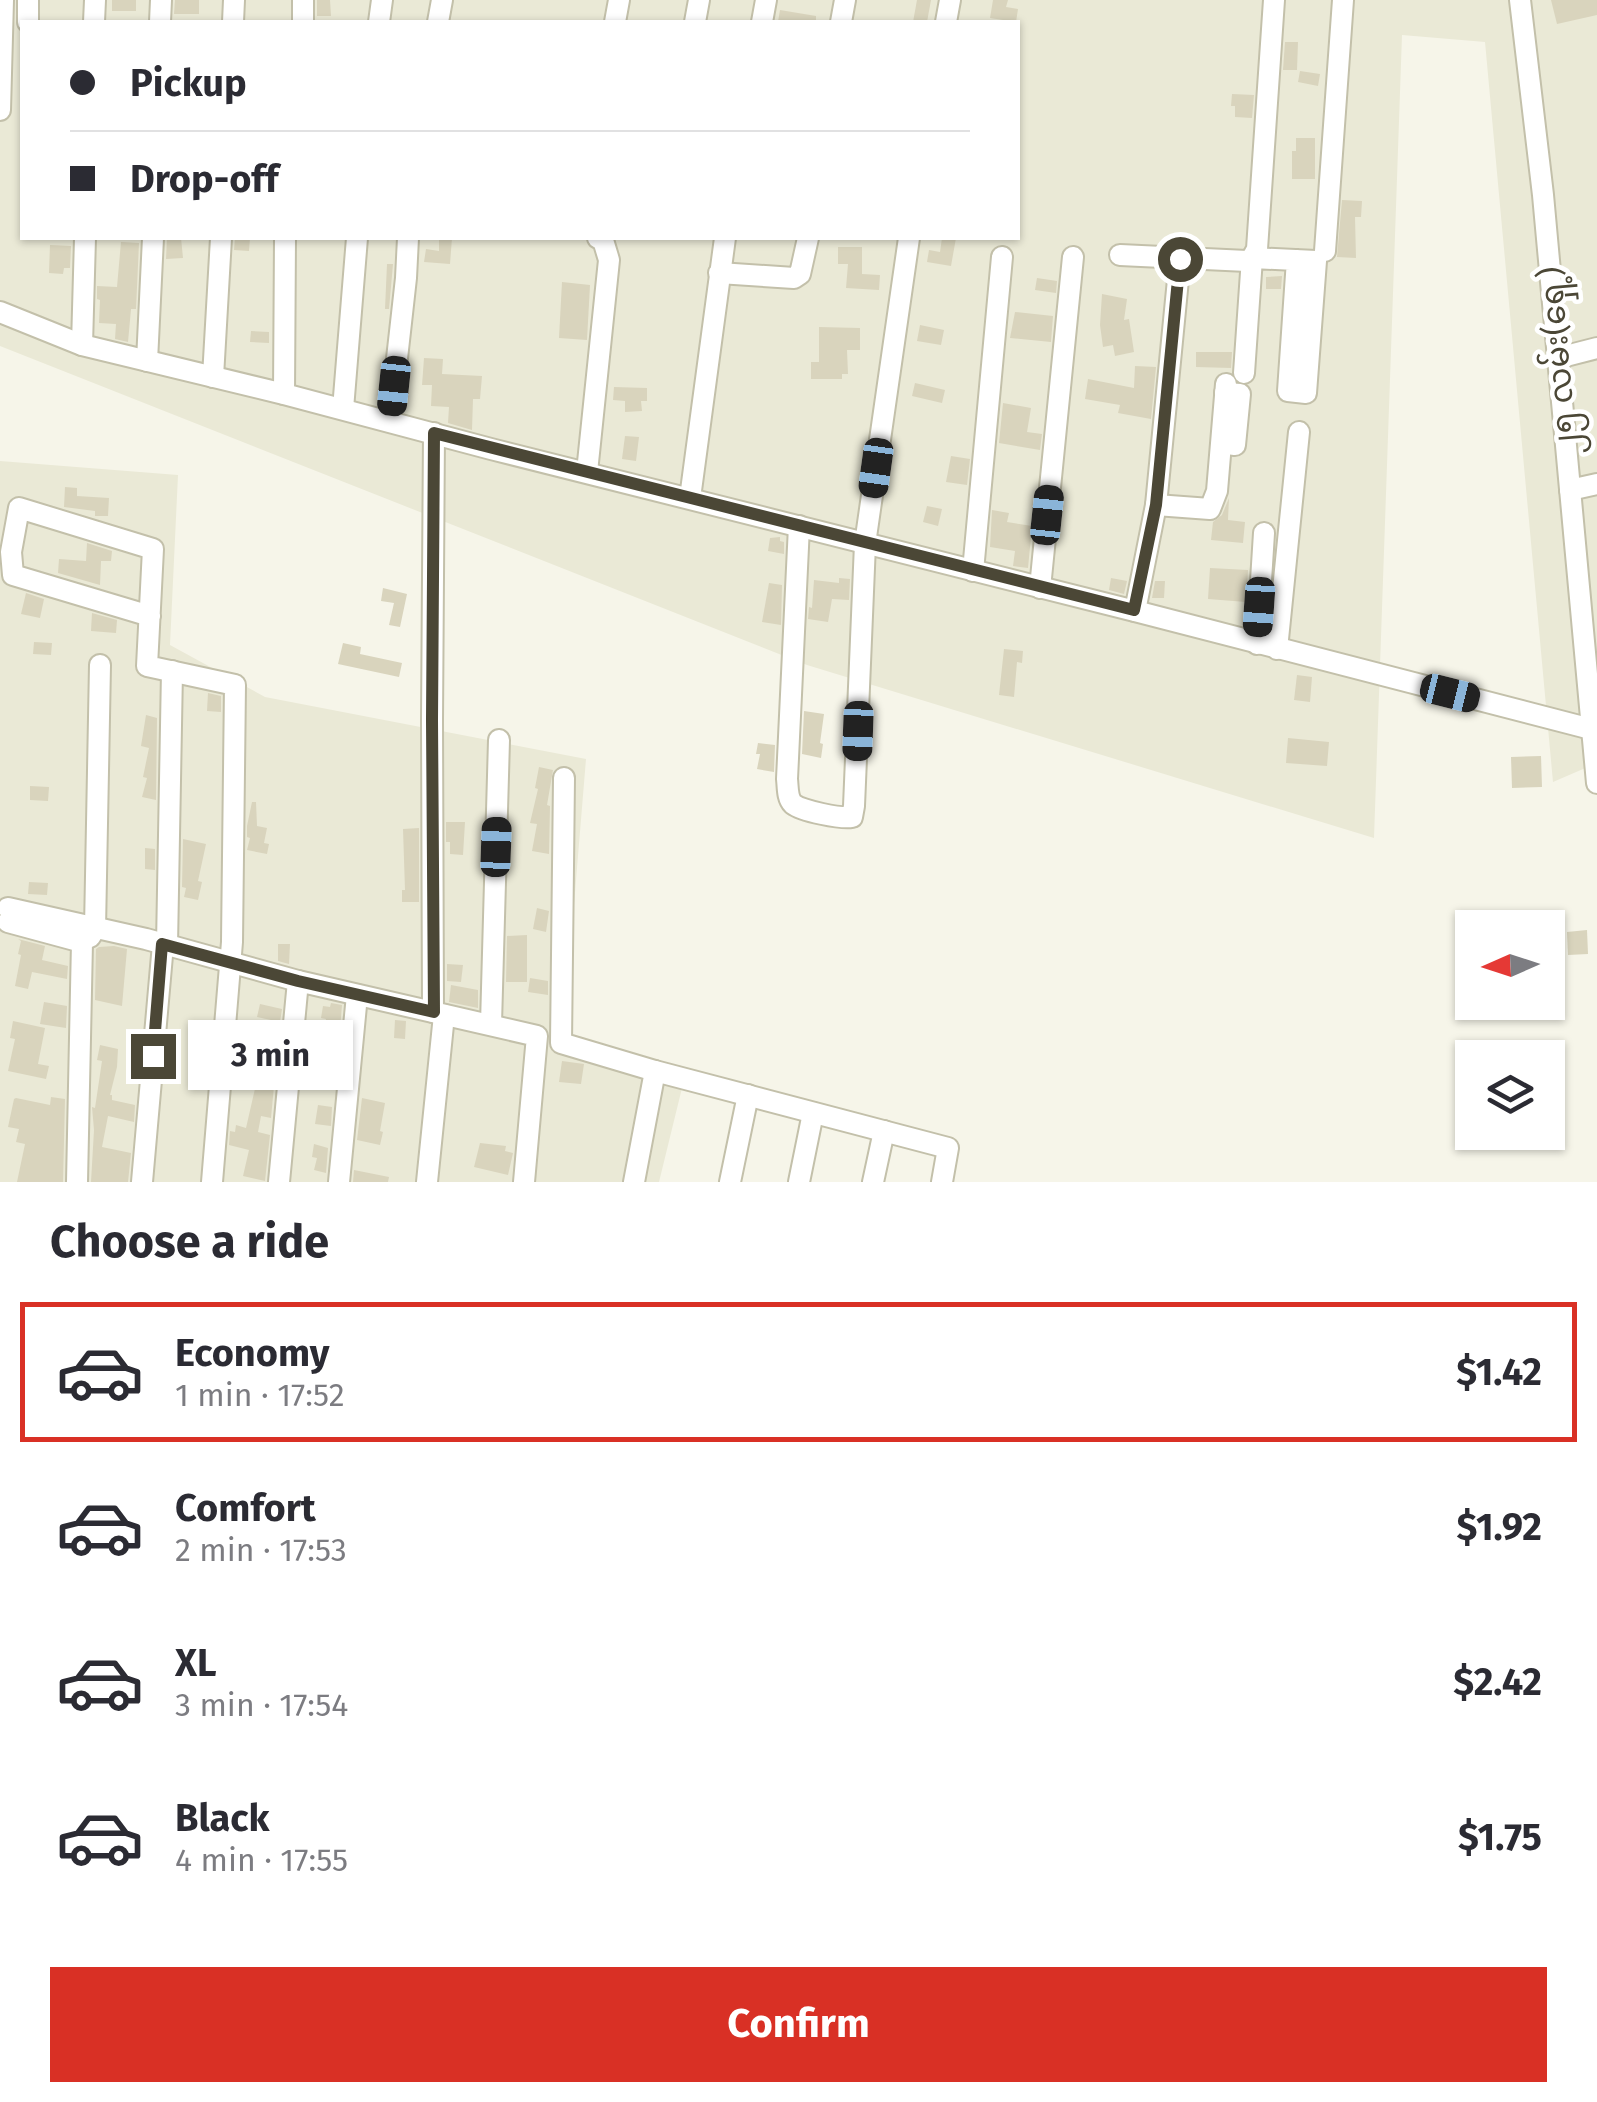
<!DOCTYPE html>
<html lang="en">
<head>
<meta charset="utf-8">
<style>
	:root { --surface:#fff; --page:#f7f7f7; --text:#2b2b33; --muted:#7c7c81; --line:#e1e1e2; --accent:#d93025 }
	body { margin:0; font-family:"Fira Sans","Noto Sans Myanmar",sans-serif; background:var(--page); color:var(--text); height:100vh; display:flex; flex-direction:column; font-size:38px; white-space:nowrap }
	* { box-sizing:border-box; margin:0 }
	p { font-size:32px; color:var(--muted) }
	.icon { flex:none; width:55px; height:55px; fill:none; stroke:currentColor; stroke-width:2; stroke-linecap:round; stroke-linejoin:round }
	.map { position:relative; height:1182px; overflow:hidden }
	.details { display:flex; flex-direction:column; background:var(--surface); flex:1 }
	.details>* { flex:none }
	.banner { position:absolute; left:20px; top:20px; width:1000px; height:220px; border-radius:0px; box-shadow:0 2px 8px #0004; display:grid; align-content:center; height:220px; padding:0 50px; background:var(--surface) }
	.needle { width:65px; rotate:267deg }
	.buttons { position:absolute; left:1455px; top:910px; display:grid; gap:20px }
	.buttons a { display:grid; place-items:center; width:110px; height:110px; border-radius:0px; background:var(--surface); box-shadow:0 2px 8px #0004; font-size:50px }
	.end { position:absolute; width:45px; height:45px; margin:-22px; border:12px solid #4b4736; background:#fff; box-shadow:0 0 0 5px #fff }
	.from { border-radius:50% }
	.bubble { position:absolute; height:70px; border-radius:0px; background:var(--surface); box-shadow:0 2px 8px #0004; font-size:32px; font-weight:700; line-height:70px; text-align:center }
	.car { position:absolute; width:30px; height:60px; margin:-30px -15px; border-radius:12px; box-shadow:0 0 8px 2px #0007; background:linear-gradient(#222 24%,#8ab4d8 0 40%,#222 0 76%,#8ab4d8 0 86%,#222 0) }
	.banner b { display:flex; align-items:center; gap:35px; height:95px; font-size:38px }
	.banner b+b { border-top:2px solid var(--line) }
	.banner i { width:25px; height:25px; background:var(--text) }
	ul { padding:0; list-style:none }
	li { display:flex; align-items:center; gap:30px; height:140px; margin:0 20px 15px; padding:0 30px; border:5px solid transparent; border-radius:0px }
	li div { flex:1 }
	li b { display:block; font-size:38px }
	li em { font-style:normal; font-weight:700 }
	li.selected { border-color:var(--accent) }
	li>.icon { width:90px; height:90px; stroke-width:1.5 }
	h2 { padding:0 50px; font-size:45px; line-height:120px }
	.cta { display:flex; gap:20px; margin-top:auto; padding:20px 50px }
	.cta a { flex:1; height:115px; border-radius:0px; background:var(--accent); color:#fff; font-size:40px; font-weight:700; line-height:115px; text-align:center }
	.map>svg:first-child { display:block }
	.residential { fill:#eae9d6; fill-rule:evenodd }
	.building { fill:#d9d4bd }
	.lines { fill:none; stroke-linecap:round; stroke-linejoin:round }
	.minor-casing { stroke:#c3c0aa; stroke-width:24 }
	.minor { stroke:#fff; stroke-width:20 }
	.route { stroke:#4b4736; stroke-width:12 }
	.labels { text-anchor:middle; stroke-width:9; stroke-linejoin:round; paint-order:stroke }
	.street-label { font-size:32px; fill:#4b4736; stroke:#fff }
</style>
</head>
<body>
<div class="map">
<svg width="1597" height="1182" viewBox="0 0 1597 1182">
	<rect width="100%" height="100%" fill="#f6f5e9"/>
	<g class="residential">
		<path d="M0,0H1597V763L1553,782L1485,42L1402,35L1374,838L807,665L0,346ZM22,22H1018V238H22Z"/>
		<path d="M0,461L178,475L170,645L265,697L586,759L562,1050L682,1088L659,1182H0Z"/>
	</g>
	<g class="building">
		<rect x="112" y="0" width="24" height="11"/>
		<path d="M175,0H199V14H174Z"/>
		<path d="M317,0H330L331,16H317Z"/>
		<path d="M917,0H931L927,22H913Z"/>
		<path d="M993,0H1008L1006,7L1018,9L1016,22L990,18Z"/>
		<path d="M1551,0H1597V15L1557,24Z"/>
		<path d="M780,10L816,16V22H778Z"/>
		<path d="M1285,42H1298L1297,70H1283Z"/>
		<path d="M1300,71L1320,74L1318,86L1298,82Z"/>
		<path d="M1232,94L1254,95L1252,118L1235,117V106H1231Z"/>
		<path d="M1296,138H1315V179H1292V151H1296Z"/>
		<path d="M1342,200L1362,201L1361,217H1355L1356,258L1337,257Z"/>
		<path d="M167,238H181L183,258L166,259Z"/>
		<path d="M235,238H250L249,251L234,250Z"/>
		<path d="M439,238H452L450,264L424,262L426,249L439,251Z"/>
		<path d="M942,238H956L951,266L927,262L929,250L940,252Z"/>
		<path d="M121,242L139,243L136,309H131L128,342L115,339L116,324L99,323L100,300L97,299V286L117,287Z"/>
		<path d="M50,245L71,246L70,268H64L63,274L49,273Z"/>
		<path d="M838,247H862V274L880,275L879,290L846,288L848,264H838Z"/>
		<path d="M387,264H393L389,309H385Z"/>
		<path d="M1282,276L1281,289H1266V277Z"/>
		<path d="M1037,278L1057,281L1056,293L1035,290Z"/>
		<path d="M562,282L590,285L587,340L559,338Z"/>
		<path d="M1102,294L1127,299L1124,320L1129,319L1134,352L1115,356L1113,345L1103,347L1100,325Z"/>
		<path d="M1015,312L1053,316L1051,342L1010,338Z"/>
		<path d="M920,325L944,330L941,345L917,341Z"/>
		<path d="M819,327L860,328V350H847L848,374H842V379H811V362H819Z"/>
		<path d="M251,331L269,332V343L250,342Z"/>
		<path d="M1196,352H1232L1231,368L1196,367Z"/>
		<path d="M424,358L443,359L442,374L482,376L480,399H473L472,430L448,423L449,407L431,406L432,385H422Z"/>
		<path d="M1135,366L1156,367L1151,419L1118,413L1120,405L1085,399L1088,379L1134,388Z"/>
		<path d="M915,383L945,390L942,403L912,396Z"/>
		<path d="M614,387L647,388V401H641L642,411L625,412V401L613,400Z"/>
		<path d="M1003,403L1031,408L1027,432L1042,434L1040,450L999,443Z"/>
		<path d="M625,436L639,437L636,461L622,459Z"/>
		<path d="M951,456L970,459L967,485L946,482Z"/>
		<path d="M65,487L77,488V496L109,498L108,516H95V511L64,507Z"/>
		<path d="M1229,498L1228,520L1245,522L1243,543L1211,540L1213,522L1222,515Z"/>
		<path d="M927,506L942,509L938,526L923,522Z"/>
		<path d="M992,510L1009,513L1007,522L1032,526L1028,568L1013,566L1015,551L990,547Z"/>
		<path d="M780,537V541L784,542V554L768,551L770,538Z"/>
		<path d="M87,543L112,551L111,561H101L100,585L58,573L59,559L86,561Z"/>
		<path d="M1210,568L1248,570L1246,602L1208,599Z"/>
		<path d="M839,578L850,579L849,600L832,599L828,622L808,619L809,607L812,608L814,580L839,583Z"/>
		<path d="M1111,578L1127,581L1124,594L1109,590Z"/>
		<path d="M1155,581H1165L1164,598H1152Z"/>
		<path d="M769,583L782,585L781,625L762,622Z"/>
		<path d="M383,588L407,594L400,627L389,625L394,603L381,601Z"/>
		<path d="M26,593L44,599L40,618L21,614Z"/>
		<path d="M92,613L117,620L116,633L91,631Z"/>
		<path d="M34,642L52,643L51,655L33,654Z"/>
		<path d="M343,643L361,647L360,654L402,663L399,677L338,664Z"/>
		<path d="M1004,649L1023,651L1022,663L1017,662L1014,697L999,695Z"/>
		<path d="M1297,675L1312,677L1310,702L1294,700Z"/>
		<path d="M208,693L221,696V712L207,711Z"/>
		<path d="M804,711L824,714L820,743L823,744L821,758L802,754Z"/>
		<path d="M146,715L157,718L156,800L142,797L147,778L143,777L149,748L141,746Z"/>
		<path d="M1288,738L1329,742L1327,766L1286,763Z"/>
		<path d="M758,743L775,745L774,772L757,769L760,754H756Z"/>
		<path d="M1541,756L1542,787L1512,788L1511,757Z"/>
		<path d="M539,767L553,770L547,805L550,806L549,854L532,851L537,824L530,823L538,789L535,788Z"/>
		<path d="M30,786L49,787L48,801L30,800Z"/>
		<path d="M252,802H256L257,826L267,828L264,843L269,844L267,854L247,850L250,838L247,837V826Z"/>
		<path d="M446,822H465L463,855L450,854V842H446Z"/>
		<path d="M419,828V902H402V890H405L403,829Z"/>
		<path d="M183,839L206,844L198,881L202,882L198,900L184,897L186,888L182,887Z"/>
		<path d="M145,848L155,849V870L145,869Z"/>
		<path d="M29,882L48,883L47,895L28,894Z"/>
		<path d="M537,908L549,911L546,932L533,929Z"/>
		<path d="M1587,930L1588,954L1568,955L1567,932Z"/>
		<path d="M527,935V982H506L507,936Z"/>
		<path d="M18,939L45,946L42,960L68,966L67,979L32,972L28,989L15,986L21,955L18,954L21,941Z"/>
		<path d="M278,944H290L289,964L278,961Z"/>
		<path d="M114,946L127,949L122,1006L95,1000L96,949L99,947Z"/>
		<path d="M447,964L463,965L461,982L447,981Z"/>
		<path d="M530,978L548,981V995L528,992Z"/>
		<path d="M451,985L478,990V1008L449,1002Z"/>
		<path d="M44,1002L67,1006L66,1028L40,1024Z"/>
		<path d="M331,1003L342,1005L338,1054L319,1050L326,1019L321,1018L323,1006L330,1007Z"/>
		<path d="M260,1004L282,1009L280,1022L257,1017Z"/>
		<path d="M395,1020L406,1021L405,1039L394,1038Z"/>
		<path d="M13,1021L45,1028L38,1064L49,1066L46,1079L8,1071L15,1039L10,1038Z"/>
		<path d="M100,1045L118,1049L117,1067L110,1095H112V1100L135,1105L134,1122L108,1116L102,1147L131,1153L128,1182H91L94,1130L92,1107L95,1108L102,1061L97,1060Z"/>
		<path d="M305,1049L325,1053L319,1078L303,1075Z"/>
		<path d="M562,1061L584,1064L581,1084L559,1082Z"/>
		<path d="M259,1071L275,1075L271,1118L261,1116L258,1132L270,1135L265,1181L243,1176L249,1150L229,1145L230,1131L235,1132L236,1125L246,1128Z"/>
		<path d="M51,1097L65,1099L63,1182H17L25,1144L16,1142L19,1129L8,1127L14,1099L16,1098L50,1105Z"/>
		<path d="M362,1098L385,1103L380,1131L383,1132L380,1145L357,1140Z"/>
		<path d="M318,1105L332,1107L331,1126L315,1124Z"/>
		<path d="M480,1143L506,1146L505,1151L513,1153L508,1175L474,1167Z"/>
		<path d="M314,1144L328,1148L326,1173L314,1170L317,1158L312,1157Z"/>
		<path d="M354,1170L389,1177L388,1182H353Z"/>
	</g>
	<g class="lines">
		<g class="minor-casing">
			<g id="minor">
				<path d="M1520,0L1543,195L1597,783"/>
				<path d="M28,22V0"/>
				<path d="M94,22L95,0"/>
				<path d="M160,22L161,0"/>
				<path d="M233,22L234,0"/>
				<path d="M303,22V0"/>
				<path d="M379,22L382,0"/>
				<path d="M438,22L442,0"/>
				<path d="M615,22L619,0"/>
				<path d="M695,22L699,0"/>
				<path d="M762,22L766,0"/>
				<path d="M841,22L845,0"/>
				<path d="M946,22L950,0"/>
				<path d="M0,110L3,0"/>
				<path d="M1325,251L1343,0"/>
				<path d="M1120,255L1247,261L1252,258L1257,249L1274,0"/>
				<path d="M719,273L794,278L800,274L808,238"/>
				<path d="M0,312L82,345L284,394L491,449L1135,611L1591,729L1597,726"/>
				<path d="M82,345L85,238"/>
				<path d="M1558,358L1597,348"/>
				<path d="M147,361L153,238"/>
				<path d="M1244,373L1252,258L1316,261L1306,393L1288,391L1297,260"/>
				<path d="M213,377L221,238"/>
				<path d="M1225,393L1240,394L1235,445L1228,444"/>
				<path d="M284,394L285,238"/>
				<path d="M343,409L357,238"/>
				<path d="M390,421L406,278L408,238"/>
				<path d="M587,472L609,260L603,240L598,238"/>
				<path d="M1570,490L1597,484"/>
				<path d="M690,498L725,238"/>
				<path d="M1156,505L1210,509L1217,491L1226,384"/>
				<path d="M799,526L787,779C788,787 787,798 793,804C802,811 841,819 852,817L854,806L865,544L909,238"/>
				<path d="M973,571L1002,257"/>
				<path d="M1040,588L1073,257"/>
				<path d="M1135,611L1156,505L1180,259"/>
				<path d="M150,616L13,575L11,552L19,508L153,549L147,666L235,685L232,942L212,1182"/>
				<path d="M1257,644L1264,533"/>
				<path d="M1277,649L1299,432"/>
				<path d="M564,778L561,1043L655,1071L634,1182"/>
				<path d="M8,908L146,939L298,981"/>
				<path d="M8,922L82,942L77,1182"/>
				<path d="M90,937L95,929L100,665"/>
				<path d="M167,945L172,671"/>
				<path d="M433,1012L432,720L434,433"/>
				<path d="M491,1024L499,740"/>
				<path d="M655,1071L948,1148L942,1182"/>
				<path d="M142,1182L163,944"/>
				<path d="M279,1182L298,981L537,1036L524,1182"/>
				<path d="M339,1182L357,995"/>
				<path d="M427,1182L444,1015"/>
				<path d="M730,1182L748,1095"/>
				<path d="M799,1182L813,1113"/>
				<path d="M873,1182L884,1131"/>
			</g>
		</g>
		<use href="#minor" class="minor"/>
	</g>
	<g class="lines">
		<path class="route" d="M153,1056L162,944L298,981L434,1012L432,720L434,433L1134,610L1156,505L1180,259"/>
	</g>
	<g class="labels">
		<g class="street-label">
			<text transform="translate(1558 361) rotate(-95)" y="11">၂၅ လမ်း(ရှေ့)</text>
		</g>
	</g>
</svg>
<div class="buttons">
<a><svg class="needle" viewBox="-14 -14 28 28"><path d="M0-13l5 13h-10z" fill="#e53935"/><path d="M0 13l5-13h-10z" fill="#7c7c81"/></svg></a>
<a><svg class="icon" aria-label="layers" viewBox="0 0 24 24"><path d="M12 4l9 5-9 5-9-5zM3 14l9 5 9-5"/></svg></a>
</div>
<i class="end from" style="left:1180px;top:259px"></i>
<i class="end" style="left:153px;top:1056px"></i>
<div class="bubble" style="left:188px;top:1020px;width:165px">3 min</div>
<i class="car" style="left:394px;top:386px;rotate:186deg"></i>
<i class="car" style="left:876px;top:468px;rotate:188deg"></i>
<i class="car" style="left:1047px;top:515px;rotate:6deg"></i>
<i class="car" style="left:1259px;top:607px;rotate:184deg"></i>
<i class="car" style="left:1450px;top:693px;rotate:104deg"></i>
<i class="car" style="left:858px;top:731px;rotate:182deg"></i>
<i class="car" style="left:496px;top:847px;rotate:2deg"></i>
<div class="banner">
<b><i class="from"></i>Pickup</b>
<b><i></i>Drop-off</b>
</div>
</div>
<section class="details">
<h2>Choose a ride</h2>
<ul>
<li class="selected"><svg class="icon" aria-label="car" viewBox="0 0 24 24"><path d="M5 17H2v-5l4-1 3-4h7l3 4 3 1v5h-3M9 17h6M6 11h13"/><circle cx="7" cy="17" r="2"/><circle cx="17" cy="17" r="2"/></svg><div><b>Economy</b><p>1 min · 17:52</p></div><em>$1.42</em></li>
<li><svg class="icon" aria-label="car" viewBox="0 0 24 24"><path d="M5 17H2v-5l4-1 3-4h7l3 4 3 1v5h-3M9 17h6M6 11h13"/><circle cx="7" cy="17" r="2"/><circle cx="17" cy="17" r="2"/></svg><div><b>Comfort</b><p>2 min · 17:53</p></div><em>$1.92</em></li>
<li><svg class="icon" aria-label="car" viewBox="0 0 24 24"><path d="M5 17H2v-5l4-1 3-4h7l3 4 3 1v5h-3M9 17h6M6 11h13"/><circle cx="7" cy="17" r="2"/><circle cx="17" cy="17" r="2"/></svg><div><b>XL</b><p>3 min · 17:54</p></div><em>$2.42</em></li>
<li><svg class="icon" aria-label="car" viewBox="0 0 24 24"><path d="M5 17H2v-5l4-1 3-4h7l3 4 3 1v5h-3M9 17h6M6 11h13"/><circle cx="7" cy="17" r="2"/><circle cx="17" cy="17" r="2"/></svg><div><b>Black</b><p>4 min · 17:55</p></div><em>$1.75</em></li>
</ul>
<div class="cta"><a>Confirm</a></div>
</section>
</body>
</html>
